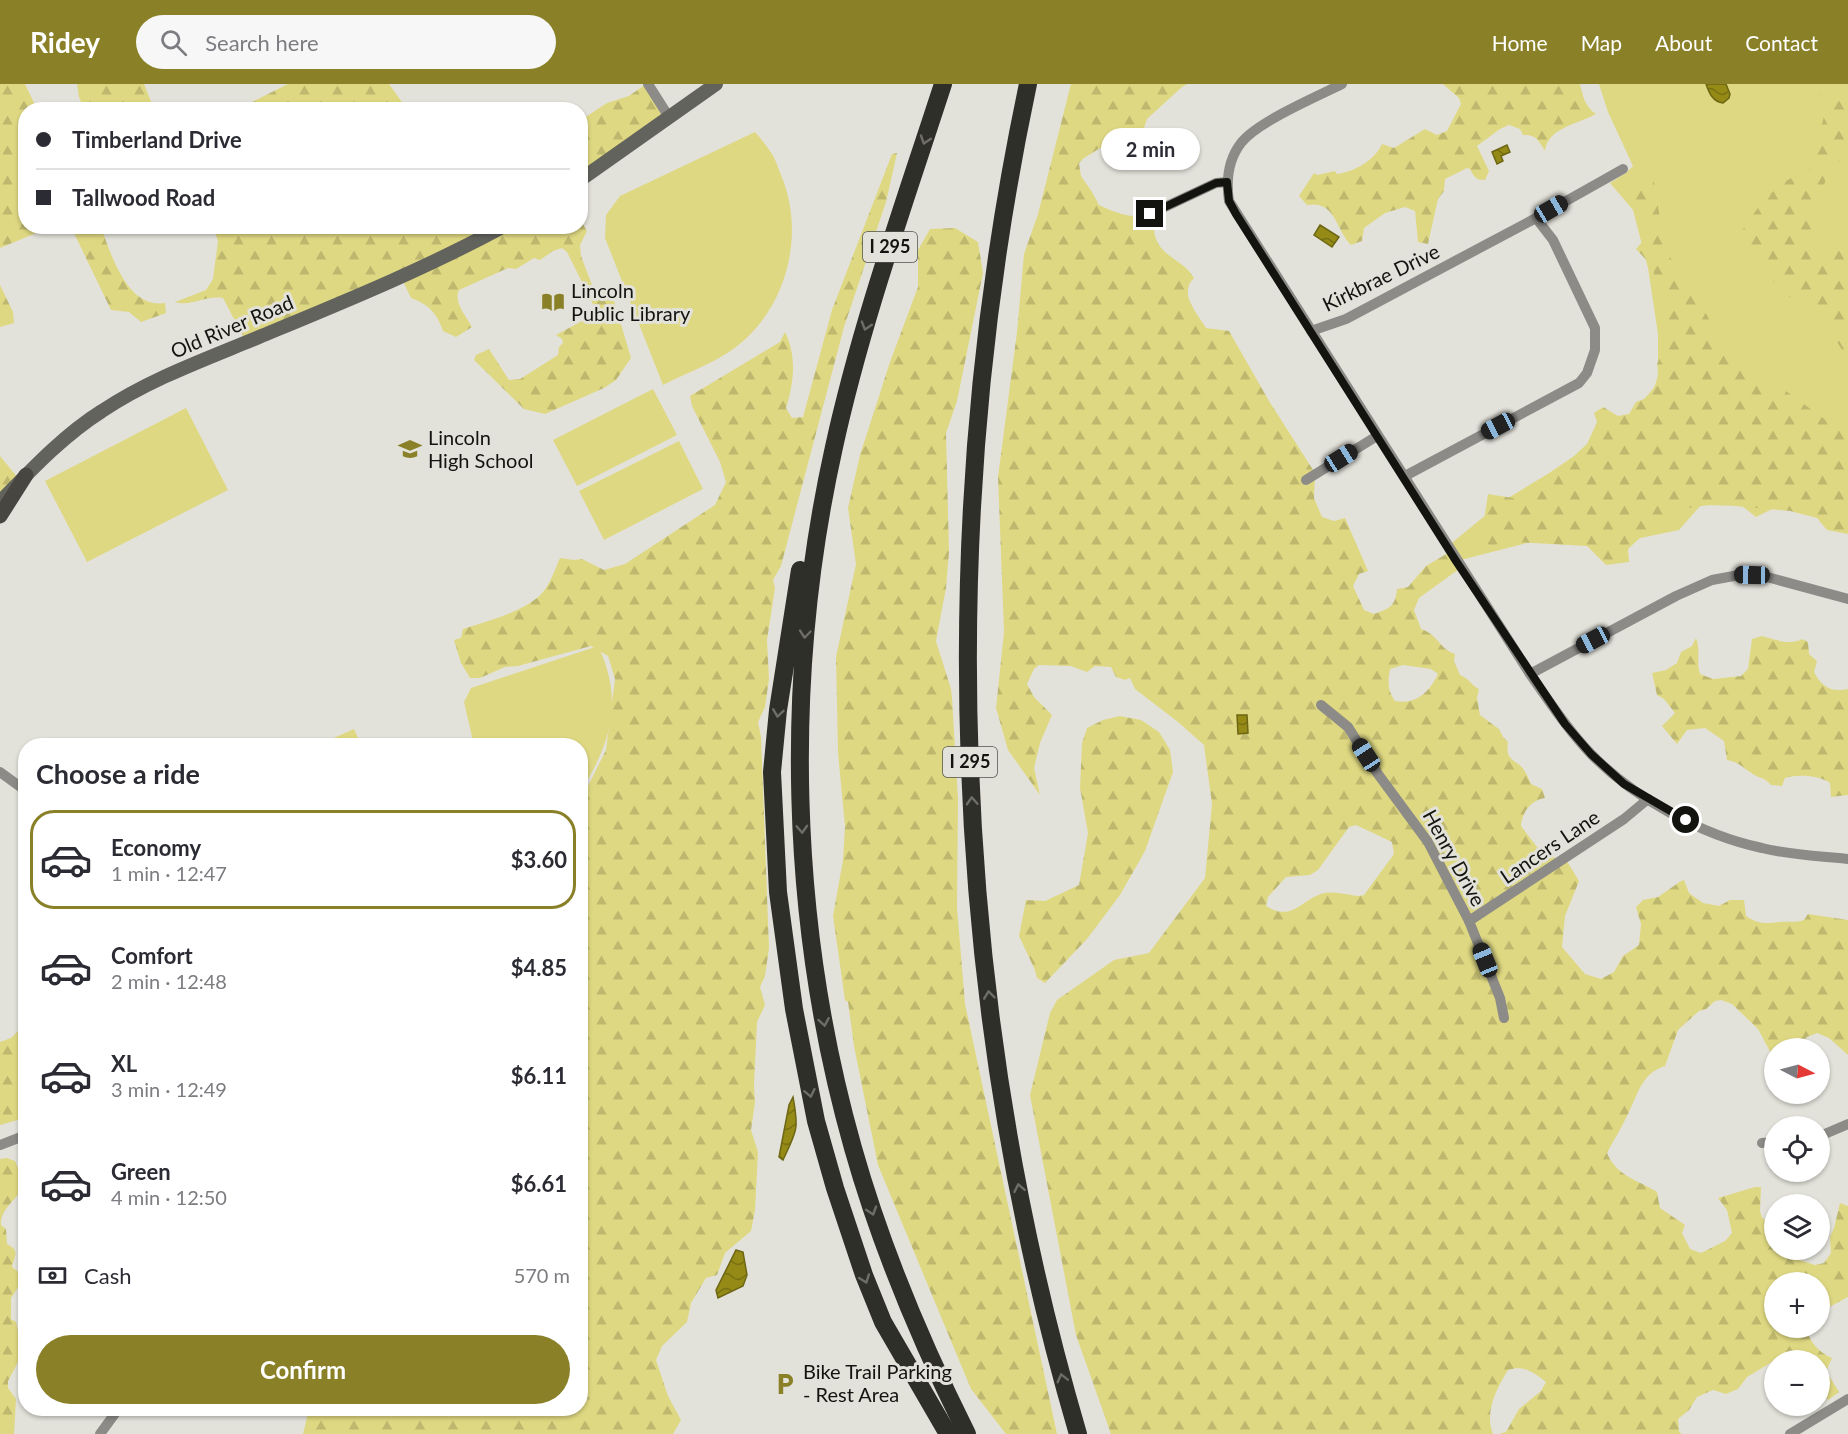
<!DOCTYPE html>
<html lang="en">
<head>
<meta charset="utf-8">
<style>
	:root { --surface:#fff; --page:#f7f7f7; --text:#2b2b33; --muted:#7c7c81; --line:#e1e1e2; --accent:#898028 }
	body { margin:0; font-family:Lato,sans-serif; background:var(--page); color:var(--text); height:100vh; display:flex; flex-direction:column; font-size:22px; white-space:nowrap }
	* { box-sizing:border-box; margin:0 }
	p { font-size:20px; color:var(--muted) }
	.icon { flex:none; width:33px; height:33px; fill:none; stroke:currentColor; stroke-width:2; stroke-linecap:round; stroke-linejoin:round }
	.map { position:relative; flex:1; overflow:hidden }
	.panel { position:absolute; left:18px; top:654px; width:570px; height:678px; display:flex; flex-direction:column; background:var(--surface); border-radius:24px; box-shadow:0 2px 4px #0004 }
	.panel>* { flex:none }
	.banner { position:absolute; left:18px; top:18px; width:570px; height:132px; border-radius:24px; box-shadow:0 2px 4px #0004; display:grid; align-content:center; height:132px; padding:0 18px; background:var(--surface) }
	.needle { width:39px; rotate:96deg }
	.buttons { position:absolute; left:1764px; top:954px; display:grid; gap:12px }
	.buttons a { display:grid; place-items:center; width:66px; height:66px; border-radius:50%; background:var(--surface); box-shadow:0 2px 4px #0004; font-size:30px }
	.end { position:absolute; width:27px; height:27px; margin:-14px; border:8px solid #131310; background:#fff; box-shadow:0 0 0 3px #fff }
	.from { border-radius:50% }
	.bubble { position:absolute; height:42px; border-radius:21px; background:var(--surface); box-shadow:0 2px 4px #0004; font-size:20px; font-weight:700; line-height:42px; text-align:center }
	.car { position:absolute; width:18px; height:36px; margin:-18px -9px; border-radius:8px; box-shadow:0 0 4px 2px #0007; background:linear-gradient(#222 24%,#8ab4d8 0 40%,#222 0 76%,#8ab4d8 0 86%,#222 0) }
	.banner b { display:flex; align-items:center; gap:21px; height:57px; font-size:22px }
	.banner b+b { border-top:2px solid var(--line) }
	.banner i { width:15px; height:15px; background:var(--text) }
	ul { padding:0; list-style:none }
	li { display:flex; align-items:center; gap:18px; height:99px; margin:0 12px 9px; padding:0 6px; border:3px solid transparent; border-radius:24px }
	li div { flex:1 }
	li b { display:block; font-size:22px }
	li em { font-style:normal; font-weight:700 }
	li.active { border-color:var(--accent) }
	li>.icon { width:54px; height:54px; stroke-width:1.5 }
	h2 { padding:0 18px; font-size:27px; line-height:72px }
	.pay { display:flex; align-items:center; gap:15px; height:66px; padding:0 18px; font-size:22px }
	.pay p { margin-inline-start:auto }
	.action { display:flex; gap:12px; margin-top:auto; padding:12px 18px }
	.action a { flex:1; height:69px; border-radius:36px; background:var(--accent); color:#fff; font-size:24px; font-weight:700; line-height:69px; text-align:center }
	header { display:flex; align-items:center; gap:36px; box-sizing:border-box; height:84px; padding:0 30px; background:var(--accent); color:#fff }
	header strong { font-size:28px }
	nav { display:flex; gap:33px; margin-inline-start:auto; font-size:21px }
	.search { width:420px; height:54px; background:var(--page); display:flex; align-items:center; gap:15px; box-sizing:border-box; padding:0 21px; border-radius:33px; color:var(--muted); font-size:22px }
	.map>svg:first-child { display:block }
	.green { fill:#dfd882 }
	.forest { fill:url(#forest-firs); fill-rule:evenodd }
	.water { fill:url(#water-waves); stroke:#6d6614; stroke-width:1.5 }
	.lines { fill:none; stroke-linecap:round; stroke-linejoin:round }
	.minor { stroke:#8c8b88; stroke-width:10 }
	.secondary { stroke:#63635e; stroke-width:14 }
	.primary { stroke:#474641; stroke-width:15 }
	.motorway { stroke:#2f2f29; stroke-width:18 }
	.oneway { stroke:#6e6e67 }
	.route { stroke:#131310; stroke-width:8 }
	.labels { text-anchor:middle; stroke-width:6; stroke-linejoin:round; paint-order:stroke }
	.shield { fill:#e3e2da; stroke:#51514d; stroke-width:1.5 }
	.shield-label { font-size:18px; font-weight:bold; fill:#131310 }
	.street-label { font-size:20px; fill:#131310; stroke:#e3e2da }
	.poi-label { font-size:20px; fill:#131310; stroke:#e3e2da; text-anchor:start }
</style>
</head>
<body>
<header>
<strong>Ridey</strong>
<div class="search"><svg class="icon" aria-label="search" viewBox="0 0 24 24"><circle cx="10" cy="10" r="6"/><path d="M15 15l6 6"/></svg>Search here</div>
<nav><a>Home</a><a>Map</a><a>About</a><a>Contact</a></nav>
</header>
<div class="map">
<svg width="1848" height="1350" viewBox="0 0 1848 1350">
	<defs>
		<pattern id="forest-firs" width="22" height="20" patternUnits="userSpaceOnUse" patternTransform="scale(1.5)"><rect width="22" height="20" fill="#dfd882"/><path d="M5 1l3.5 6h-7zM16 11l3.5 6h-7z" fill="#beb86f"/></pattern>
		<pattern id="water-waves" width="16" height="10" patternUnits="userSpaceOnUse" patternTransform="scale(1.5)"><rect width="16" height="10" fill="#948a15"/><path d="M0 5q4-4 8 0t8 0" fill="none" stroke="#787012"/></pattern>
	</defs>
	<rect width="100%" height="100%" fill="#e3e2da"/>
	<g class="green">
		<path d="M1599,0H1848V444L1832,423L1774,424L1756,433L1742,422L1701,421L1679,446L1626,457H1535L1457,477L1448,462L1503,417L1571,376L1627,335L1658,299V250L1648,184L1633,126L1610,99L1626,89L1633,82L1608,28Z"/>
		<path d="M755,48C761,55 767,62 772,70C776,76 778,84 781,91C806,150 787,224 736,263C715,279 686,289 663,301L605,154L606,131L620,112Z"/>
		<path d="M653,305L677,351L577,402L553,356Z"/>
		<path d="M186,324L228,406L87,478L45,397Z"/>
		<path d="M679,357L703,405L604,456L579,407Z"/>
		<path d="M598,562C624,616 611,659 581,707L580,662L474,661L464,618L471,604Z"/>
		<path d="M354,645L361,661H318Z"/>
	</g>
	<g class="forest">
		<path d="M0,0H25L37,25L26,26V142L51,143L0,164Z"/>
		<path d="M77,0H144L154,25H84L79,13Z"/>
		<path d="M288,0H389L407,25H238Z"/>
		<path d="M646,0L668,29L581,92V36L607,19L629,12Z"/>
		<path d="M1071,0H1187L1182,3L1147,35L1143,47L1133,52L1118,53L1084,74L1079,79L1081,92L1092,108L1099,121C1112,127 1129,135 1143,131L1154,143C1154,172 1183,174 1194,194C1178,209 1197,229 1206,244L1229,247L1269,317L1315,389L1314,414L1322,433L1334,437L1345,434L1368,487L1359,490L1353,502L1364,526L1374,530C1390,524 1395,523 1397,505L1408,503L1426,482L1448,469L1459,485L1419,514L1414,526L1421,545C1440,552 1437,563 1455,570L1454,577L1460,591C1471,596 1470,600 1479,605L1477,614L1480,631L1499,645L1503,653L1508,658C1505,679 1516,674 1524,686C1527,690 1529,696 1531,700L1542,705L1545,714C1531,716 1522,728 1521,742L1537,763L1558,776L1565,774L1579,797L1565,832L1562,863L1585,890L1601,895L1614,888L1623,872L1639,861L1641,840L1636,823L1643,816L1658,813L1681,797L1684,796L1689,809L1703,819L1719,822L1730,816H1744L1746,832C1757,840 1767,840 1779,838C1788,837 1795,839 1804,836L1808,830L1848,836V971L1829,954L1817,949L1807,953L1797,964H1774V975L1758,945L1732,920L1721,916L1715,917L1706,925L1699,927L1678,946L1665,982C1641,989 1637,1013 1627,1032C1621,1045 1613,1057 1607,1069C1616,1092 1638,1096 1657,1108L1660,1124L1685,1141L1682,1149L1690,1165L1701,1169L1725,1157L1732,1149L1727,1126L1718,1114L1755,1103H1761L1760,1127L1762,1134L1774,1141V1166H1794L1799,1176L1815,1181L1824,1179L1831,1169L1830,1153L1834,1144L1840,1119L1848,1122V1213L1820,1228V1198H1774V1244H1807C1808,1257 1820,1269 1832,1274L1826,1287L1839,1308L1828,1316L1820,1304V1276H1800L1798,1274L1787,1269L1747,1293L1738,1305L1726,1310L1713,1306L1697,1313L1689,1326L1678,1335L1679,1348L1682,1350H1499L1506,1348L1519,1325L1541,1307L1546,1298C1533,1288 1524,1281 1508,1286C1497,1304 1484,1328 1493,1350H1111L1076,1251L1030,1011L1050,929L1057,916L1114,876L1149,869L1205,794L1212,720L1204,661L1178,638L1135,605L1130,594L1125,596L1116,593L1111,583L1095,582L1087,588L1071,582L1039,581L1034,585L1027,600L1034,613L1052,631L1040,659L1034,684L1040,711L1008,666L996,624L1004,548L998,393L1017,248L1024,170L1038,130ZM1403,581L1431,585L1438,590C1429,608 1417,621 1395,617C1387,605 1388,598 1390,585ZM1356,741L1392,758L1394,770L1364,811L1359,812C1348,811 1331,806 1321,810C1300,817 1292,838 1266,822L1268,813L1286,793L1310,791L1318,786L1349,743Z"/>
		<path d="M1443,0H1580C1583,12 1585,23 1596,30C1578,40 1547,44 1545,67C1539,57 1536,50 1523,51L1520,45L1509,41L1500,45L1477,62L1489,87L1485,96C1476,96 1474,93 1470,85L1467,84L1445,95L1444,107L1438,115L1428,160L1418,158L1415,127L1405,123L1385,129L1364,144L1362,157L1351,161C1335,145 1336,116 1307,121L1299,112L1314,89L1317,91L1335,87L1337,90C1354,88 1375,76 1382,60L1394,64L1425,45L1437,51L1447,47L1461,20L1459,14Z"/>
		<path d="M1842,0H1848V72L1829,84L1810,151L1822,175L1838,165L1848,166V275L1818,229L1783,209L1771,195L1763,178L1738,153C1759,121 1775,96 1814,84L1815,69L1824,32L1820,10L1829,13Z"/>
		<path d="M897,69L886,118L844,243L781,482L773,496L775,504L767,556L769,595L765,623L758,638L761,653L769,864L765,892L760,903L765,921L757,938L754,1001L755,1018L751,1046L758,1068L755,1126L751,1147L725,1169L717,1191L706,1194L691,1219L687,1238L662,1262L656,1276L668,1312L681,1336L673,1350H303L309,1325L580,1324V718L606,666L615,595L608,572L591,562L518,582L505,583L480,594H470L461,579L454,556L461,554L463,545C486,538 518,529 537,514C549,505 554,487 560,474L574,476L582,475L604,486L625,480L715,421L726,398L720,378L692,322L690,312L780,258L785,248C797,272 794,299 786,324L792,334L803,333L832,226L892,70Z"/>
		<path d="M1643,92H1653L1665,165L1675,181L1691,197V209L1694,208L1724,262L1741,277L1749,294L1775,299L1838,345L1848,347V450L1827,446L1817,434L1790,427L1735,422L1729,418L1669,427L1628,465L1629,478L1606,481L1587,462L1517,458L1507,455L1492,463L1481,456L1488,410L1513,414L1574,372L1587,360L1597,338L1594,329L1603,323L1618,332L1629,330L1636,318L1649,313C1655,302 1660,293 1657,280L1670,251L1662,226L1666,212L1661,193L1654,191L1652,182L1636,165L1647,152L1652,138C1645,125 1638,116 1624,110L1625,106L1640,98Z"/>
		<path d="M581,137L587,147L580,161L581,172L592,201L607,209L612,210L631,274L616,296L604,304L545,330L524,325L474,276L476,271L489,265L509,296L520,295L558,271L559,263L563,259L562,255L556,251L593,231L595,224L567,168L562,164L553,167L540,176L534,174L516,185L508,184L459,206C453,218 467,233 472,243L456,253L443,247C437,229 428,220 411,214L400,191L245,256L223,214C204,211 193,223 175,218L206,206L213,195L218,157L213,143L580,142Z"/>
		<path d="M68,143H101C111,170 127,225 165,219L166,229L141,238L129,228L111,226L73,147Z"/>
		<path d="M955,144L978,158L983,189L957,317L946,349L949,468L946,504L936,557L951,605L952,614L958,715L957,823L965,920L1057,1350H1006L971,1305L878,1081L854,962L848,918L845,916L833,832L843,776L845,742L838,669L836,573L856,480L848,424L860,371L890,278L918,203V166L930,145Z"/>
		<path d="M0,201L13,228L14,239L0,243Z"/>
		<path d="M0,372L18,394L0,415Z"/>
		<path d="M1762,552C1774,555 1790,562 1802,555L1808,558L1809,570L1817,577L1814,588C1821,602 1831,609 1848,605V711L1831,713L1830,699C1819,691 1798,690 1785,694L1782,702L1771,701C1765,693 1757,694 1750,688C1741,682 1738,678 1727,676L1724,657L1705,644L1687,646L1677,660L1662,642L1675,629L1664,615L1657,611L1652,589L1666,586L1677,579L1681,568L1692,562L1696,554C1701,565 1696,578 1700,590L1713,595L1741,592L1748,585L1752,555Z"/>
		<path d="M1120,632L1141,636L1159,648L1170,666L1173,688L1145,767L1120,811L1087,855L1045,899L1037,894L1035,886L1019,852L1026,816L1045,817L1079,801L1088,749L1080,704L1082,659L1087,644L1103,636Z"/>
		<path d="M25,940V1034L0,1041V958L11,954Z"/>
		<path d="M7,1074L15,1077L25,1101C19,1114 0,1124 1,1141L6,1145L7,1160C20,1167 15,1170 12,1183L25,1193L11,1214V1235L16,1238L19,1251L25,1250V1265L8,1297V1304L16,1315L14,1350H0V1075Z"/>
	</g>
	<g class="water">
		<path d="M1706,0H1726L1730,10L1729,14L1723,19C1713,18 1709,9 1706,0Z"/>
		<path d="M1507,61L1510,68L1501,72L1503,77L1497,80L1492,68Z"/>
		<path d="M1320,141L1339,153L1332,163L1314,151Z"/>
		<path d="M1237,631H1247L1248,649L1238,650Z"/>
		<path d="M793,1013C799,1046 797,1046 783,1076L779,1073L789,1021Z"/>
		<path d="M736,1166L743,1168L747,1191L743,1202L718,1214L716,1206Z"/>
	</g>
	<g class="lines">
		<g class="minor">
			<path d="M648,0L669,33"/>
			<path d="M1342,0C1316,13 1257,38 1241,59C1228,76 1226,97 1229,117L1530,590C1549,617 1568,646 1591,670C1634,714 1701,751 1762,764C1790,771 1819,772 1848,775"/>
			<path d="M1150,130L1216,99L1227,98"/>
			<path d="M1536,134L1623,85"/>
			<path d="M1311,247L1346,235L1536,134L1553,156L1595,244V266L1587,289L1579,299L1405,392"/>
			<path d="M1306,396L1377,352"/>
			<path d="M1530,590L1676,512L1712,496L1739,491L1767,493L1848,515"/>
			<path d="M1321,621L1348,643L1375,686L1428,758L1469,837L1500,914L1504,934"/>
			<path d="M0,688L26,707"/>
			<path d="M1469,837L1624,735L1648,715"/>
			<path d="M1820,1052L1848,1040"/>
			<path d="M1762,1059L1774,1058"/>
			<path d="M0,1061L26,1051"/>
			<path d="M100,1350L119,1324"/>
			<path d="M1790,1350L1848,1315"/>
		</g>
		<g class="secondary">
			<path d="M580,96L716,0"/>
			<path d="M0,418C32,385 64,351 102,327C150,295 206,275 259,253C341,219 425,185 504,142"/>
		</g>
		<path class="primary" d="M0,432L26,391"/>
		<g class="motorway">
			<path d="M943,0C904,120 861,240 834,363C783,592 789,838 853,1064C881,1163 921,1258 967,1350"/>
			<path d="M1028,0C934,443 950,915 1078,1350"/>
			<path d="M800,486L778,626L772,688L778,808L794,925L816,1037L835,1104L864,1191L883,1238L948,1350"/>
		</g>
	</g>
	<defs><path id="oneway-chevron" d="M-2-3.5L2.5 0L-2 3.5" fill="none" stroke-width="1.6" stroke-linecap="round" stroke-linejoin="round" transform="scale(1.5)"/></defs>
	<g class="oneway">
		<use href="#oneway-chevron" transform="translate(925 56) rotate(108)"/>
		<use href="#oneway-chevron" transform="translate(866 242) rotate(107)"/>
		<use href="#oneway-chevron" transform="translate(805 550) rotate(95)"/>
		<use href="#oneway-chevron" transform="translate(778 629) rotate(98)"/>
		<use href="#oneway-chevron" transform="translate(972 717) rotate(-93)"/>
		<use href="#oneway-chevron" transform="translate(802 745) rotate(87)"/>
		<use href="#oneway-chevron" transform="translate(989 911) rotate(-97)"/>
		<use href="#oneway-chevron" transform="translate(824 938) rotate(80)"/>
		<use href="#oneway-chevron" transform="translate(810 1009) rotate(78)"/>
		<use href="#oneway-chevron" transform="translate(1019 1104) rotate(-101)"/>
		<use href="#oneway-chevron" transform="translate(872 1127) rotate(72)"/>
		<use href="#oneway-chevron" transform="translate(865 1195) rotate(70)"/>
		<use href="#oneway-chevron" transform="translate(1062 1294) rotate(-104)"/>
	</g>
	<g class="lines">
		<path class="route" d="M1150,130L1216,99L1227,98L1229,117L1236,130L1456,477L1565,640L1591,670L1624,700L1686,736"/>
	</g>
	<defs>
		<g id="library-bare" transform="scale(1.8)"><path d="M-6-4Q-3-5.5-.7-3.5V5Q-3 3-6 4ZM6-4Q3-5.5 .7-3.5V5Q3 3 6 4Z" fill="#898028" stroke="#e3e2da" stroke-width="2.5" paint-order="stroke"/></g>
		<g id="school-bare" transform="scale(1.8)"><path d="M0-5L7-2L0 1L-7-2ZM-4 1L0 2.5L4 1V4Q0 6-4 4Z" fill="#898028" stroke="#e3e2da" stroke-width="2.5" paint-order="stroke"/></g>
		<g id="parking-bare" transform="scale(1.8)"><path d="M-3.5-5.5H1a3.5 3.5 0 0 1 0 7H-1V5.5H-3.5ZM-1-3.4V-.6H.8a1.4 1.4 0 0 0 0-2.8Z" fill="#898028" stroke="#e3e2da" stroke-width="2.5" paint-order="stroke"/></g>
	</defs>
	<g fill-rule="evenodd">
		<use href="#library-bare" x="553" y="218"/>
		<use href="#school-bare" x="410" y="365"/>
		<use href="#parking-bare" x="785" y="1300"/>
	</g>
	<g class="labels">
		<g class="shield">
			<rect x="863" y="148" width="54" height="30" rx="4.5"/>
			<rect x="943" y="663" width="54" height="30" rx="4.5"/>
		</g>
		<g class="shield-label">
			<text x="890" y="169">I 295</text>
			<text x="970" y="684">I 295</text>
		</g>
		<g class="street-label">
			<text transform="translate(1381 194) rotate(-26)" y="7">Kirkbrae Drive</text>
			<text transform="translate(232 243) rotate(-23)" y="7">Old River Road</text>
			<text transform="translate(1550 763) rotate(-34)" y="7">Lancers Lane</text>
			<text transform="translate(1454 774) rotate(61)" y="7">Henry Drive</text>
		</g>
		<g class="poi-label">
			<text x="571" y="214">Lincoln<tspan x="571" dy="23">Public Library</tspan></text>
			<text x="428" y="361">Lincoln<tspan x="428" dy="23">High School</tspan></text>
			<text x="803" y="1295">Bike Trail Parking<tspan x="803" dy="23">- Rest Area</tspan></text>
		</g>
	</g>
</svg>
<div class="buttons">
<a><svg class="needle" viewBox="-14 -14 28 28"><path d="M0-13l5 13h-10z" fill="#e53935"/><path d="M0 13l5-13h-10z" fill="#7c7c81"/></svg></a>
<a><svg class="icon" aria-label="locate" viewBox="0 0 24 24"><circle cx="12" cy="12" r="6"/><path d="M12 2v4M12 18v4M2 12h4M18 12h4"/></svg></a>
<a><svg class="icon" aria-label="layers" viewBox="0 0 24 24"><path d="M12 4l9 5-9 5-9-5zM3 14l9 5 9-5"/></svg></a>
<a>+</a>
<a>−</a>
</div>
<i class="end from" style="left:1686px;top:736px"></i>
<i class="end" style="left:1150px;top:130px"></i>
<div class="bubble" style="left:1101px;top:44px;width:99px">2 min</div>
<i class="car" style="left:1551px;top:125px;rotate:60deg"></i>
<i class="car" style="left:1498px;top:342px;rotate:242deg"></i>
<i class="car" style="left:1341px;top:374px;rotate:58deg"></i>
<i class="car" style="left:1752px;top:491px;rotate:271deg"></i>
<i class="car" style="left:1593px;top:556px;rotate:242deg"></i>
<i class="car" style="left:1366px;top:671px;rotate:327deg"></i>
<i class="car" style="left:1485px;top:876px;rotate:338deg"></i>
<div class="banner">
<b><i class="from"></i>Timberland Drive</b>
<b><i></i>Tallwood Road</b>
</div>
<section class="panel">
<h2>Choose a ride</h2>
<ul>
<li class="active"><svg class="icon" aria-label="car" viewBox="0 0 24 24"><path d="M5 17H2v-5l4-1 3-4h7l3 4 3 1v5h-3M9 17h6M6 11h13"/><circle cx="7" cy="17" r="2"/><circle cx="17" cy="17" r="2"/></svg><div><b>Economy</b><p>1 min · 12:47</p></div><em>$3.60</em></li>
<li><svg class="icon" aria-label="car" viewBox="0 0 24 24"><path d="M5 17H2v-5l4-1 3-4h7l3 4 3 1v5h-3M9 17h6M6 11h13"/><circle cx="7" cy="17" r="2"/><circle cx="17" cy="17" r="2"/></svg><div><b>Comfort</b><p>2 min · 12:48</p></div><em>$4.85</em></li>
<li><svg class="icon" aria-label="car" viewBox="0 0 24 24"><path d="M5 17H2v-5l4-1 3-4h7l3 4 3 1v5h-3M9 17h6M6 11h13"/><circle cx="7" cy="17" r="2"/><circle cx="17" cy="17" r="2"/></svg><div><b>XL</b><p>3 min · 12:49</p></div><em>$6.11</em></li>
<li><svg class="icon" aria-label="car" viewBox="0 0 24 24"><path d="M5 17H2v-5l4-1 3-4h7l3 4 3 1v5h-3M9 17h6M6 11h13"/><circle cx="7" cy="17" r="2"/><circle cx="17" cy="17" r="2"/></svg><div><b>Green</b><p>4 min · 12:50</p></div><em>$6.61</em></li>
</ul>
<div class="pay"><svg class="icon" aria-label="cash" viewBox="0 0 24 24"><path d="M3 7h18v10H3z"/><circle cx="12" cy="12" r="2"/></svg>Cash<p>570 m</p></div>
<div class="action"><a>Confirm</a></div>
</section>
</div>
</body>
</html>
